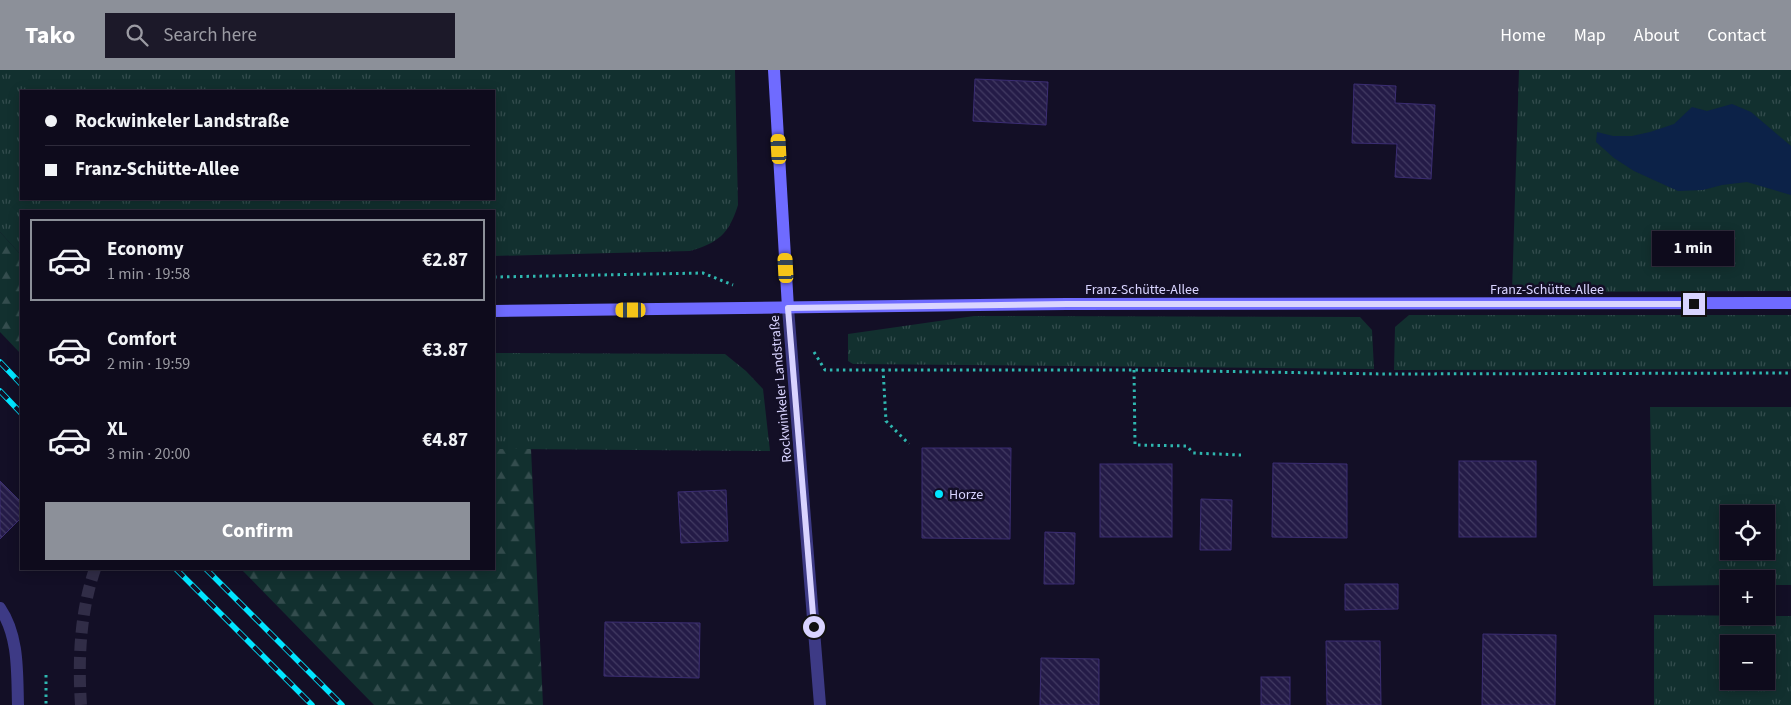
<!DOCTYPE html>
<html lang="en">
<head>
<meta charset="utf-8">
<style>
	:root { --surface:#0e0b1c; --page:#1c1929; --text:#f1f3f6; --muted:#9b9ba3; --line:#2e2b3b; --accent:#8c9099 }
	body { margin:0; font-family:"Source Sans 3",sans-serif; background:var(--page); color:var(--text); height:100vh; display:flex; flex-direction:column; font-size:19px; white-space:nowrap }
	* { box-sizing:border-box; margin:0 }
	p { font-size:16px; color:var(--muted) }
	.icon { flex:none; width:28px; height:28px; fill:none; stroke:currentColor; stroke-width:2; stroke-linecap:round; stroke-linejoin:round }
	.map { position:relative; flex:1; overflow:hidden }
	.drawer { position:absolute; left:20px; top:140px; width:475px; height:360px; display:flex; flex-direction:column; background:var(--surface); border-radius:0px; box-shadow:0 2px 12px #0003,0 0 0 1px var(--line) }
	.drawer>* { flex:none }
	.hud { position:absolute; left:20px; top:20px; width:475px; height:110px; border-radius:0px; box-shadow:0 2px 12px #0003,0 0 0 1px var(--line); display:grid; align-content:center; height:110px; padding:0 25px; background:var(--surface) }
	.buttons { position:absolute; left:1720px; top:435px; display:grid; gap:10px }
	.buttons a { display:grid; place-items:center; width:55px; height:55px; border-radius:0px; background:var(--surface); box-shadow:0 2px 12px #0003,0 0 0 1px var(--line); font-size:25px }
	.end { position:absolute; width:22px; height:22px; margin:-11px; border:6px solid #d9d4ff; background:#111; box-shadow:0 0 0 2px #111 }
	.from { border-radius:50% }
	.bubble { position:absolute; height:35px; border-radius:0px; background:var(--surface); box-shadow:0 2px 12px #0003,0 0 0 1px var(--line); font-size:16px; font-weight:700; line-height:35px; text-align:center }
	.car { position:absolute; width:15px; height:30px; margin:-15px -8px; border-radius:6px; box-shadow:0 0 4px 1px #0007; background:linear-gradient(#f5c518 24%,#345 0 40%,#f5c518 0 76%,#345 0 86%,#f5c518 0) }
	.hud b { display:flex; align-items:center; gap:18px; height:48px; font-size:19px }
	.hud b+b { border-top:1px solid var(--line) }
	.hud i { width:12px; height:12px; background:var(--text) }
	ul { padding:9px 0 0; list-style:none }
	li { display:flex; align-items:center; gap:15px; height:82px; margin:0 10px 8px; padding:0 15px; border:2px solid transparent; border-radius:0px }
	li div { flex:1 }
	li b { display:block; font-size:19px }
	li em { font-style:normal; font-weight:700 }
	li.on { border-color:var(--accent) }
	li>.icon { width:45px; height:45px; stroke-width:1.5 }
	.action { display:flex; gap:10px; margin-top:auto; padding:10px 25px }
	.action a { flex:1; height:58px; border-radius:0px; background:var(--accent); color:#fff; font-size:20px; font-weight:700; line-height:58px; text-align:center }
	header { display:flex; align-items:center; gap:30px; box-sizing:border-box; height:70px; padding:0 25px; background:var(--accent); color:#fff }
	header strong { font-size:24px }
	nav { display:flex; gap:28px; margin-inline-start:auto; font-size:18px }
	.search { width:350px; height:45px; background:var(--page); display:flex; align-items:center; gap:12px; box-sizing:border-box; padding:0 18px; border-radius:0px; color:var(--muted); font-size:19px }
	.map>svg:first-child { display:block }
	.grass { fill:url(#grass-tufts); fill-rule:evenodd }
	.forest { fill:url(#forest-firs) }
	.water { fill:#0c2248 }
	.building { fill:url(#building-back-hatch); stroke:#3b2d73 }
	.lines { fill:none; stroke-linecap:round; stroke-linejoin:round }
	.secondary-tunnel { stroke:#312d47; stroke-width:12; stroke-dasharray:12 6; stroke-linecap:butt }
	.path { stroke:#2fb8b0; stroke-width:3; stroke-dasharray:2.5 4; stroke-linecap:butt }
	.lane { stroke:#3d3a85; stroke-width:12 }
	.street { stroke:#3d3a85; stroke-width:12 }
	.secondary { stroke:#6f6bff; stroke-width:12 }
	.rail-casing { stroke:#00e5ff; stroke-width:5.5 }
	.rail { stroke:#130f26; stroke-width:4; stroke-dasharray:11; stroke-linecap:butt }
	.route { stroke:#d9d4ff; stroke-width:6 }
	.poi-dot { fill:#00e5ff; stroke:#130f26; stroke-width:2 }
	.labels { text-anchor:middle; stroke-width:5; stroke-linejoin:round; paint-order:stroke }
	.street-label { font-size:14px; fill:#d9d4ff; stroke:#130f26 }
	.poi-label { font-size:14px; fill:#d9d4ff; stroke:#130f26; text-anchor:start }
</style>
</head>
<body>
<header>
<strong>Tako</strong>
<div class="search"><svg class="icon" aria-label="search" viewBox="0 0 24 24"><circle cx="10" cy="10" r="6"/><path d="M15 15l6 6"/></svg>Search here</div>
<nav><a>Home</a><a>Map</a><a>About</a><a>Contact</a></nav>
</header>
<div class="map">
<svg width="1791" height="635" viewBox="0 0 1791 635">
	<defs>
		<pattern id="grass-tufts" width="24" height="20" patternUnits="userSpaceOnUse" patternTransform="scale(1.25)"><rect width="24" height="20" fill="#12302f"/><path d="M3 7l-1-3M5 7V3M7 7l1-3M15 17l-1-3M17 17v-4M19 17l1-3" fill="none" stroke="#344d4e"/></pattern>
		<pattern id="forest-firs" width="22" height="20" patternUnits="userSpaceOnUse" patternTransform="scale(1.25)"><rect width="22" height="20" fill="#12302f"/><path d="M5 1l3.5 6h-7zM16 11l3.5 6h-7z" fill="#344d4e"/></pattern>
		<pattern id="building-back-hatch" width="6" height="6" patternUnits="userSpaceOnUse" patternTransform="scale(1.25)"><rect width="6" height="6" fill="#241b47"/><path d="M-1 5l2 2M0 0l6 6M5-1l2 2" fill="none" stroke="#433b63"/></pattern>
	</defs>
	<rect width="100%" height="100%" fill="#130f26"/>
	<g class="grass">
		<path d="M0,0H735L738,135C729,164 718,173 690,181L494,186V141H21V185L0,162ZM21,21H494V129H21Z"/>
		<path d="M1519,0H1791V221L1512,222Z"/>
		<path d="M1409,245H1791V299L1394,300L1395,257Z"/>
		<path d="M974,246L1360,247L1372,260L1374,299L853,294L848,291V264Z"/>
		<path d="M494,283L725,284L746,301L763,319L770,381L494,379Z"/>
		<path d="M1650,337H1791V515H1766V509H1729V515L1653,516ZM1729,444H1766V481H1729Z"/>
		<path d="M1654,545L1791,546V635H1654ZM1729,574H1766V611H1729Z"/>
	</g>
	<g class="forest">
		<path d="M0,162L21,185V284L0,262Z"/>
		<path d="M494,379H531L543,635H374L241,499H494Z"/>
	</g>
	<path class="water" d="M1732,34L1751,42L1791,76V125L1747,112L1722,115L1703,120L1678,121L1634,101L1614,88L1596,72L1597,62L1613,66H1632L1650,62L1674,54L1692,37L1707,41Z"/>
	<g class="building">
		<path d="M975,9L1048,12L1046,55L973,51Z"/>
		<path d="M1354,14L1396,16L1395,33L1435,35L1431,109L1395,107L1397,74L1352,73Z"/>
		<path d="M922,378H1011L1010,469L922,468Z"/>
		<rect x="1459" y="391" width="77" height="76"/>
		<path d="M1273,393L1347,394V468L1272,467Z"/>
		<rect x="1100" y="394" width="72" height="73"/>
		<path d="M0,411L21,432V448L0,469Z"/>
		<path d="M726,420L728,471L681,473L678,422Z"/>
		<path d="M1201,429L1232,430L1231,480H1200Z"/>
		<path d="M1045,462L1075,463L1074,514H1044Z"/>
		<path d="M1345,514H1398V539L1345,540Z"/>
		<path d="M605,552L700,553L699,608L604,606Z"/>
		<path d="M1483,564L1556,565L1555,635H1482Z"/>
		<path d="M1326,571H1380L1381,635H1327Z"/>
		<path d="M1041,588L1099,589V635H1040Z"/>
		<rect x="1261" y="607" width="29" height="28"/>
	</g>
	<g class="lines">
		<path class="secondary-tunnel" d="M81,635C78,590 80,542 95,499"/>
		<g class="path">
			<path d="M494,207L703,203L733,215"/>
			<path d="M814,282L825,300H1134L1384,304L1791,303"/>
			<path d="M883,299L886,351L909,374"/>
			<path d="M1134,300L1135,375L1187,376L1193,383L1241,385"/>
			<path d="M46,605V635"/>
		</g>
		<path class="lane" d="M0,538C19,566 17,602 18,635"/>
		<path class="street" d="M788,238L820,635"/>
		<g class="secondary">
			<path d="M774,0L788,238"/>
			<path d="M494,241L1067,234L1791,233"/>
		</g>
		<g class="rail-casing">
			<g id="rail">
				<path d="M0,292L21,314"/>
				<path d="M0,321L21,343"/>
				<path d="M176,499L312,635"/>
				<path d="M206,499L342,635"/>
			</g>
		</g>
		<use href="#rail" class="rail"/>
	</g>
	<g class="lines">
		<path class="route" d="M814,557L788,238L1067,234H1694"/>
	</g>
	<circle class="poi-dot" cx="939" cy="424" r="5"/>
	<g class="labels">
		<g class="street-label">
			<text x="1142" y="224">Franz-Schütte-Allee</text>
			<text x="1547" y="224">Franz-Schütte-Allee</text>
			<text transform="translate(780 319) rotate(-95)" y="5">Rockwinkeler Landstraße</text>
		</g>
		<g class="poi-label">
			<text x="949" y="429">Horze</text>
		</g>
	</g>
</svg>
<div class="buttons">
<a><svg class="icon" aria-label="locate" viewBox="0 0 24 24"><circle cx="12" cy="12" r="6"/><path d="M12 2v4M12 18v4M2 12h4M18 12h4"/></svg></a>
<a>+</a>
<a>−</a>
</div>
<i class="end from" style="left:814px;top:557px"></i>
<i class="end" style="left:1694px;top:234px"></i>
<div class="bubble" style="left:1652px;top:161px;width:82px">1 min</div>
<i class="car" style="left:779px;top:79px;rotate:357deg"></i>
<i class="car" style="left:786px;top:198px;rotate:357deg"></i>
<i class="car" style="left:631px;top:240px;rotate:270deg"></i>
<div class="hud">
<b><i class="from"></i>Rockwinkeler Landstraße</b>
<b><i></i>Franz-Schütte-Allee</b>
</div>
<section class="drawer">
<ul>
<li class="on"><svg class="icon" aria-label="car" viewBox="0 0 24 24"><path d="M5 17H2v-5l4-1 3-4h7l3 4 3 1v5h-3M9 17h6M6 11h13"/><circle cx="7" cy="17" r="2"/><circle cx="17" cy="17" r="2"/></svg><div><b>Economy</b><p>1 min · 19:58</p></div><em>€2.87</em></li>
<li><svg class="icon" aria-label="car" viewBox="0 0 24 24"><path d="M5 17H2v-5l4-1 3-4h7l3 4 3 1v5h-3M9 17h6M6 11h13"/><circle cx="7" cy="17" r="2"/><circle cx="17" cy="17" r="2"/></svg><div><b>Comfort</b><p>2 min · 19:59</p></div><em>€3.87</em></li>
<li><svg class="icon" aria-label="car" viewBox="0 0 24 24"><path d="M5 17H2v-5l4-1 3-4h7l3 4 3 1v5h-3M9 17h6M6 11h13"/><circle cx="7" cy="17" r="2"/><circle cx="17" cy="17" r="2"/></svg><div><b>XL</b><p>3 min · 20:00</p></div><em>€4.87</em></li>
</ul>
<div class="action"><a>Confirm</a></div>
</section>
</div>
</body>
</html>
